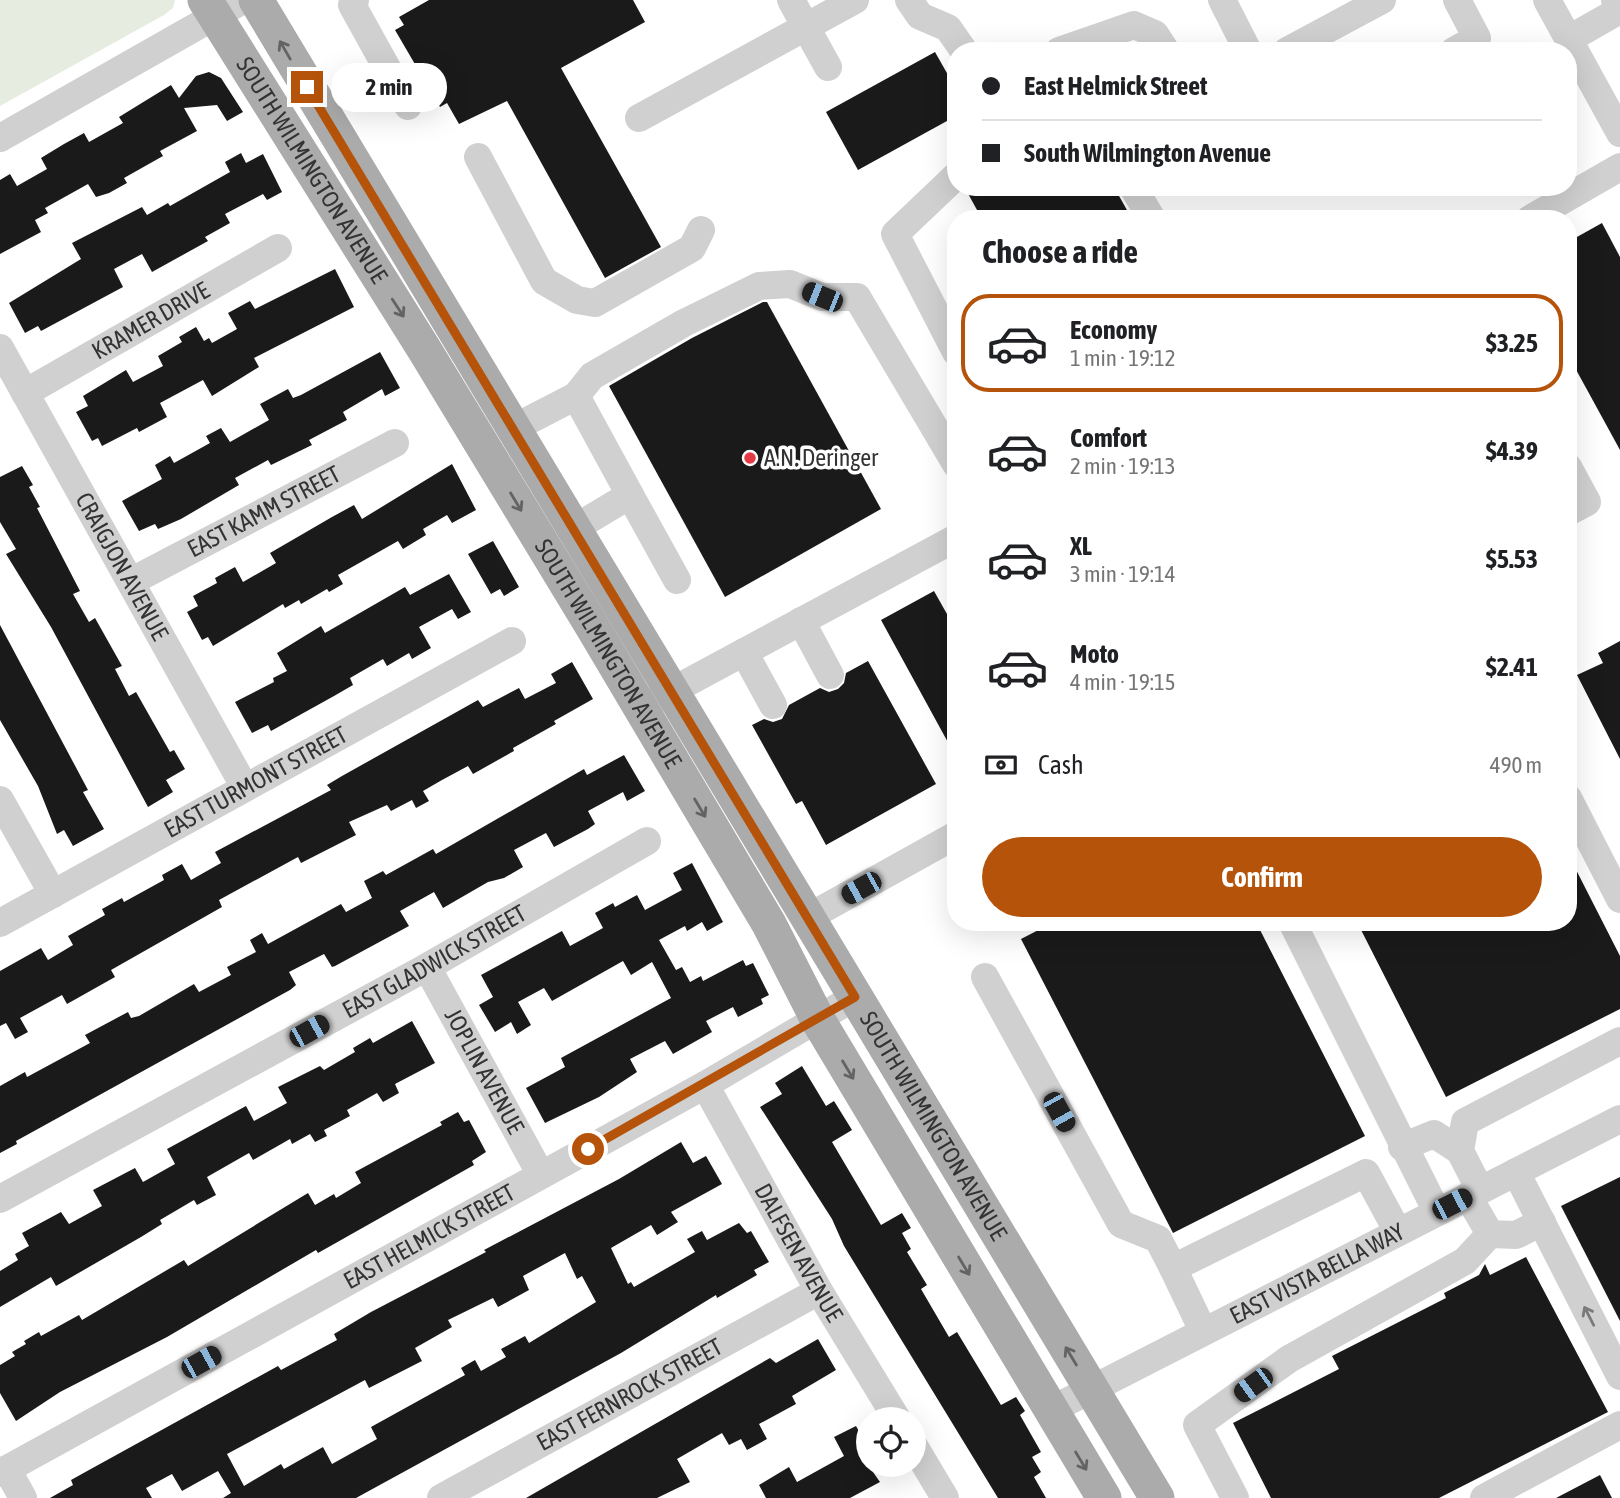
<!DOCTYPE html>
<html lang="en">
<head>
<meta charset="utf-8">
<style>
	:root { --surface:#fff; --page:#f2f2f2; --text:#202124; --muted:#757577; --line:#e0e0e0; --accent:#b45309 }
	body { margin:0; font-family:"Asap Condensed",sans-serif; background:var(--page); color:var(--text); height:100vh; display:flex; flex-direction:column; font-size:26px; white-space:nowrap }
	* { box-sizing:border-box; margin:0 }
	p { font-size:23px; color:var(--muted) }
	.icon { flex:none; width:38px; height:38px; fill:none; stroke:currentColor; stroke-width:2; stroke-linecap:round; stroke-linejoin:round }
	.map { position:relative; flex:1; overflow:hidden }
	.details { position:absolute; left:947px; top:210px; width:630px; height:721px; display:flex; flex-direction:column; background:var(--surface); border-radius:28px; box-shadow:0 7px 28px #0002 }
	.details>* { flex:none }
	.top-card { position:absolute; left:947px; top:42px; width:630px; height:154px; border-radius:28px; box-shadow:0 7px 28px #0002; display:grid; align-content:center; height:154px; padding:0 35px; background:var(--surface) }
	.controls { position:absolute; left:856px; top:1407px; display:grid; gap:14px }
	.controls a { display:grid; place-items:center; width:70px; height:70px; border-radius:50%; background:var(--surface); box-shadow:0 7px 28px #0002; font-size:35px }
	.end { position:absolute; width:32px; height:32px; margin:-16px; border:9px solid #b45309; background:#fff; box-shadow:0 0 0 4px #fff }
	.from { border-radius:50% }
	.bubble { position:absolute; height:49px; border-radius:24px; background:var(--surface); box-shadow:0 7px 28px #0002; font-size:23px; font-weight:700; line-height:49px; text-align:center }
	.car { position:absolute; width:21px; height:42px; margin:-21px -10px; border-radius:9px; box-shadow:0 0 5px 2px #0007; background:linear-gradient(#222 24%,#8ab4d8 0 40%,#222 0 76%,#8ab4d8 0 86%,#222 0) }
	.top-card b { display:flex; align-items:center; gap:24px; height:66px; font-size:26px }
	.top-card b+b { border-top:2px solid var(--line) }
	.top-card i { width:18px; height:18px; background:var(--text) }
	ul { padding:0; list-style:none }
	li { display:flex; align-items:center; gap:21px; height:98px; margin:0 14px 10px; padding:0 21px; border:4px solid transparent; border-radius:28px }
	li div { flex:1 }
	li b { display:block; font-size:26px }
	li em { font-style:normal; font-weight:700 }
	li.selected { border-color:var(--accent) }
	li>.icon { width:63px; height:63px; stroke-width:1.5 }
	h2 { padding:0 35px; font-size:32px; line-height:84px }
	.pay { display:flex; align-items:center; gap:18px; height:77px; padding:0 35px; font-size:26px }
	.pay p { margin-inline-start:auto }
	.button { display:flex; gap:14px; margin-top:auto; padding:14px 35px }
	.button a { flex:1; height:80px; border-radius:42px; background:var(--accent); color:#fff; font-size:28px; font-weight:700; line-height:80px; text-align:center }
	.map>svg:first-child { display:block }
	.green { fill:#e6ecdf }
	.building { fill:#1a1a1a; fill-rule:evenodd }
	.lines { fill:none; stroke-linecap:round; stroke-linejoin:round }
	.minor { stroke:#d0d0d0; stroke-width:28 }
	.major { stroke:#ababab; stroke-width:35 }
	.oneway { stroke:#636363 }
	.oneway2 { stroke:#7a7a7a }
	.route { stroke:#b45309; stroke-width:9 }
	.poi-dot { fill:#e63946; stroke:#fff; stroke-width:2.5 }
	.labels { text-anchor:middle; stroke-width:7; stroke-linejoin:round; paint-order:stroke }
	.street-label { font-size:24px; fill:#333; stroke:#fff }
	.poi-label { font-size:24px; fill:#333; stroke:#fff; text-anchor:start }
</style>
</head>
<body>
<div class="map">
<svg width="1620" height="1498" viewBox="0 0 1620 1498">
	<rect width="100%" height="100%" fill="#fff"/>
	<path class="green" d="M0,0H175L173,8L164,15L0,106Z"/>
	<g class="building">
		<path d="M429,0H633L645,22L561,68L661,247L605,278L507,101L459,124L447,103L440,107L395,30L404,25L399,17Z"/>
		<path d="M935,52L956,89V116L858,170L826,112Z"/>
		<path d="M209,72L221,78L243,112L227,121L217,105L184,108L197,131L160,151L163,156L124,178L127,183L109,193L96,197L88,184L45,208L48,213L35,220L41,232L0,254V180L10,174L17,186L47,169L41,158L64,144L84,133L89,142L123,123L119,117L171,85L179,98L196,76Z"/>
		<path d="M241,153L246,163L263,154L282,192L267,200L263,194L225,214L230,223L205,237L208,241L152,272L142,254L114,269L123,287L41,331L38,326L25,333L9,303L81,259L72,243L142,207L147,215L168,203L170,206L230,172L225,162Z"/>
		<path d="M968,187H1114L1132,219H982L966,190Z"/>
		<path d="M1602,223L1620,257V450L1568,355V242Z"/>
		<path d="M335,269L354,307L254,358L259,367L212,396L203,380L160,403L167,417L139,432L137,428L102,446L98,438L92,441L76,412L88,406L83,396L126,370L133,382L163,366L158,356L182,342L179,337L196,327L204,341L209,338L212,343L237,329L228,313L250,301L255,309Z"/>
		<path d="M763,302H767L881,509L725,597L609,386L692,338Z"/>
		<path d="M380,352L400,388L385,396L382,389L343,412L347,420L309,440L312,445L271,465L268,460L235,478L239,485L181,519L158,529L155,524L139,531L122,501L162,479L155,465L170,456L174,463L210,443L206,436L221,428L230,442L269,420L260,404L288,389L293,398L301,395Z"/>
		<path d="M452,464L476,510L452,523L447,515L423,529L426,535L403,549L398,541L338,575L343,584L329,592L327,589L301,604L299,600L285,608L283,604L213,646L208,637L202,640L187,612L198,606L193,596L217,583L215,578L235,567L243,582L276,563L270,553L332,517L354,505L362,519Z"/>
		<path d="M22,466L33,485L29,487L40,507L37,508L80,591L73,594L89,622L95,618L122,666L115,669L129,696L136,692L170,752L174,750L185,769L166,780L173,792L148,807L51,627L6,554L16,549L0,522V477Z"/>
		<path d="M493,541L519,587L504,596L500,589L491,594L468,554Z"/>
		<path d="M449,574L471,612L458,619L452,609L419,627L431,648L412,659L409,653L387,666L383,659L350,678L353,685L334,696L271,731L268,725L252,733L235,702L274,682L273,678L287,671L277,653L321,626L325,633L405,587L410,595Z"/>
		<path d="M934,591L956,630V757L881,620Z"/>
		<path d="M0,625L88,790L83,792L104,829L73,846L64,830L57,834L38,786L0,720Z"/>
		<path d="M1620,641V759L1577,675L1603,663L1598,653Z"/>
		<path d="M868,661L936,784L826,845L802,801L796,804L752,725L764,719L773,722L782,719L789,705L820,688L829,692L838,689L844,683L846,673Z"/>
		<path d="M572,662L593,699L554,721L556,724L513,748L514,751L473,774L468,766L442,780L423,791L429,801L416,808L412,800L391,811L387,805L349,822L356,835L301,863L298,857L219,900L222,907L111,970L115,977L67,1004L62,995L20,1018L28,1032L15,1039L6,1023L0,1026V971L41,948L48,960L73,945L68,936L105,915L102,909L122,898L124,902L164,880L162,875L182,864L191,880L221,863L215,852L331,790L327,785L342,776L478,700L483,707L519,688L525,699L556,683L551,674Z"/>
		<path d="M624,755L645,791L627,801L623,792L588,811L595,824L588,829L554,847L546,833L514,850L523,867L504,878L488,882L443,908L434,892L400,911L409,926L335,966L332,967L324,954L289,972L296,985L290,990L16,1141L17,1144L0,1153V1086L25,1072L27,1077L90,1043L85,1035L128,1012L131,1018L139,1016L194,984L199,992L231,975L227,967L256,952L250,940L262,933L268,944L341,904L346,912L372,898L364,881L383,871L386,875L433,849L436,854L584,769L587,775Z"/>
		<path d="M1568,854L1620,956V1009L1446,1097L1357,922H1568Z"/>
		<path d="M692,863L723,922L707,931L702,922L687,931L685,926L659,940L676,970L682,967L690,982L701,976L703,981L743,960L746,966L753,963L769,995L761,999L763,1004L738,1017L733,1007L706,1021L712,1032L673,1054L665,1041L630,1059L637,1072L599,1097L545,1123L526,1088L565,1067L561,1058L671,998L652,962L631,975L623,961L552,1001L544,988L518,1002L531,1025L517,1034L511,1022L495,1032L479,1005L493,997L481,975L562,931L570,946L603,928L595,913L613,903L615,907L637,895L645,910L682,890L673,873Z"/>
		<path d="M1054,922H1256L1365,1136L1173,1233L1021,939Z"/>
		<path d="M412,1021L435,1063L395,1084L399,1093L383,1102L377,1093L347,1110L350,1116L324,1130L327,1136L315,1142L310,1134L292,1144L290,1139L253,1160L249,1153L207,1177L216,1195L197,1205L194,1200L160,1220L162,1224L141,1237L56,1286L51,1277L0,1307V1271L18,1260L15,1254L29,1246L22,1233L61,1212L69,1224L102,1206L93,1190L135,1168L143,1182L175,1164L167,1149L246,1106L254,1121L287,1103L278,1087L320,1066L324,1070L355,1052L353,1048L370,1038L373,1043Z"/>
		<path d="M802,1066L826,1106L834,1101L852,1130L832,1142L881,1225L902,1213L911,1228L902,1233L911,1249L907,1252L927,1285L921,1289L949,1337L957,1332L1001,1405L1016,1397L1025,1411L1020,1415L1041,1452L1032,1457L1041,1472L1034,1477L1046,1498H998L844,1246L832,1219L760,1107L782,1094L775,1083Z"/>
		<path d="M458,1112L464,1122L469,1120L486,1152L472,1161L474,1165L318,1253L316,1250L167,1337L60,1392L16,1421L0,1393V1365L15,1356L12,1352L26,1344L24,1341L39,1332L41,1336L79,1315L82,1320L184,1260L188,1266L308,1193L315,1205L334,1194L336,1198L361,1183L355,1172L442,1125L440,1122Z"/>
		<path d="M681,1142L693,1163L706,1156L722,1184L671,1212L678,1222L657,1235L651,1225L611,1248L628,1284L631,1282L634,1287L695,1252L687,1239L702,1231L707,1240L739,1223L747,1233L751,1231L769,1262L754,1270L757,1275L717,1298L716,1295L621,1353L356,1498H223L231,1493L218,1471L182,1491L172,1474L146,1488L152,1498H50L73,1485L71,1480L89,1470L278,1366L281,1370L337,1340L334,1334L371,1312L486,1252L484,1250L619,1179ZM565,1253L577,1279L582,1276L596,1302L529,1343L525,1336L501,1349L506,1357L481,1371L475,1360L461,1368L465,1375L371,1427L377,1439L332,1464L323,1447L284,1469L281,1464L244,1486L227,1454L365,1380L369,1388L422,1361L415,1348L452,1327L448,1320L493,1298L498,1307L529,1290L523,1276Z"/>
		<path d="M1620,1177V1321L1561,1206Z"/>
		<path d="M1526,1257L1608,1412L1439,1498H1271L1233,1423L1339,1369L1332,1356L1446,1298L1444,1293L1479,1275L1485,1264L1490,1275Z"/>
		<path d="M818,1339L836,1370L792,1396L796,1404L759,1424L767,1439L747,1450L741,1439L729,1445L722,1433L677,1459L690,1482L657,1498H526L770,1358L776,1363Z"/>
		<path d="M856,1426L861,1435L868,1430V1465L880,1482L850,1498H766L759,1485L789,1467L797,1482L844,1456L834,1437Z"/>
		<path d="M1600,1475L1612,1498H1556Z"/>
	</g>
	<g class="lines">
		<g class="minor">
			<path d="M355,0L352,5L408,106"/>
			<path d="M791,0L828,67"/>
			<path d="M909,0L920,16L948,28L964,51"/>
			<path d="M1222,0L1248,51"/>
			<path d="M1547,0L1620,133"/>
			<path d="M1569,39L1620,10L1615,0"/>
			<path d="M1059,51L1134,25L1155,34L1166,51"/>
			<path d="M1287,51L1382,0"/>
			<path d="M1454,51L1477,38L1457,0"/>
			<path d="M639,118L855,0"/>
			<path d="M0,138L243,0"/>
			<path d="M478,157L544,281L577,300L595,303L692,248L701,230"/>
			<path d="M956,176L895,234L956,352"/>
			<path d="M1133,187L1152,219"/>
			<path d="M1530,219L1620,167"/>
			<path id="s1" d="M0,348L244,786"/>
			<path id="s2" d="M25,393L278,248"/>
			<path d="M514,428L576,396"/>
			<path d="M1568,467L1587,502L1568,512"/>
			<path d="M630,495L677,580"/>
			<path d="M575,528L630,495L576,396L592,376L684,323L759,286L790,284L822,297H857L956,464"/>
			<path id="s3" d="M132,581L395,443"/>
			<path d="M801,621L830,675"/>
			<path d="M744,652L773,705"/>
			<path d="M655,700L956,538"/>
			<path d="M1568,798L1620,899"/>
			<path d="M0,800L53,894"/>
			<path d="M807,918L956,835"/>
			<path d="M1292,922L1437,1212"/>
			<path id="s4" d="M0,923L512,641"/>
			<path id="s5" d="M427,967L541,1175"/>
			<path d="M985,977L1121,1224L1158,1239L1173,1268"/>
			<path id="s6" d="M705,1085L819,1291L897,1419"/>
			<path d="M1402,1147L1434,1134L1460,1151"/>
			<path d="M1516,1172L1620,1376"/>
			<path d="M1480,1190L1460,1151L1465,1122L1620,1041"/>
			<path d="M1468,1196L1490,1234L1516,1235L1542,1222"/>
			<path id="s7" d="M0,1199L427,967L647,841"/>
			<path d="M1203,1331L1173,1268L1366,1173L1398,1232"/>
			<path id="s8" d="M1051,1410L1620,1119"/>
			<path d="M914,1446L945,1498"/>
			<path d="M7,1469L23,1498"/>
			<path id="s9" d="M0,1473L705,1085L855,997"/>
			<path id="s10" d="M441,1498L819,1291"/>
			<path d="M1235,1498L1197,1425L1289,1359L1465,1261L1490,1234"/>
			<path d="M1484,1498L1620,1425"/>
		</g>
		<g class="major">
			<path id="s11" d="M205,0L424,349L592,626L769,924L818,1020L1104,1498"/>
			<path id="s12" d="M256,0L1157,1498"/>
		</g>
	</g>
	<defs><path id="oneway-shaft" d="M-6 0H5M1.5-3L5.5 0L1.5 3" fill="none" stroke-width="1.6" stroke-linecap="round" stroke-linejoin="round" transform="scale(1.75)"/></defs>
	<g class="oneway">
		<use href="#oneway-shaft" transform="translate(285 50) rotate(-120)"/>
		<use href="#oneway-shaft" transform="translate(398 308) rotate(57)"/>
		<use href="#oneway-shaft" transform="translate(516 502) rotate(59)"/>
		<use href="#oneway-shaft" transform="translate(700 808) rotate(59)"/>
		<use href="#oneway-shaft" transform="translate(848 1070) rotate(59)"/>
		<use href="#oneway-shaft" transform="translate(964 1266) rotate(59)"/>
		<use href="#oneway-shaft" transform="translate(1071 1356) rotate(-121)"/>
		<use href="#oneway-shaft" transform="translate(1081 1461) rotate(59)"/>
	</g>
	<use class="oneway2" href="#oneway-shaft" transform="translate(1589 1316) rotate(-117)"/>
	<g class="lines">
		<path class="route" d="M307,87L855,997L588,1149"/>
	</g>
	<circle class="poi-dot" cx="750" cy="458" r="7"/>
	<g class="labels">
		<g class="street-label">
			<text dy="8" stroke="none"><textPath href="#s11" startOffset="201">SOUTH WILMINGTON AVENUE</textPath></text>
			<text dy="8" stroke="none"><textPath href="#s2" startOffset="145">KRAMER DRIVE</textPath></text>
			<text dy="8" stroke="none"><textPath href="#s3" startOffset="149">EAST KAMM STREET</textPath></text>
			<text dy="8" stroke="none"><textPath href="#s1" startOffset="250">CRAIGJON AVENUE</textPath></text>
			<text dy="8" stroke="none"><textPath href="#s11" startOffset="768">SOUTH WILMINGTON AVENUE</textPath></text>
			<text dy="8" stroke="none"><textPath href="#s4" startOffset="292">EAST TURMONT STREET</textPath></text>
			<text dy="8" stroke="none"><textPath href="#s7" startOffset="495">EAST GLADWICK STREET</textPath></text>
			<text dy="8" stroke="none"><textPath href="#s5" startOffset="119">JOPLIN AVENUE</textPath></text>
			<text dy="8" stroke="none"><textPath href="#s12" startOffset="1314">SOUTH WILMINGTON AVENUE</textPath></text>
			<text dy="8" stroke="none"><textPath href="#s9" startOffset="490">EAST HELMICK STREET</textPath></text>
			<text dy="8" stroke="none"><textPath href="#s6" startOffset="192">DALFSEN AVENUE</textPath></text>
			<text dy="8" stroke="none"><textPath href="#s8" startOffset="299">EAST VISTA BELLA WAY</textPath></text>
			<text dy="8" stroke="none"><textPath href="#s10" startOffset="215">EAST FERNROCK STREET</textPath></text>
		</g>
		<g class="poi-label">
			<text x="764" y="466">A.N. Deringer</text>
		</g>
	</g>
</svg>
<div class="controls">
<a><svg class="icon" aria-label="locate" viewBox="0 0 24 24"><circle cx="12" cy="12" r="6"/><path d="M12 2v4M12 18v4M2 12h4M18 12h4"/></svg></a>
</div>
<i class="end from" style="left:588px;top:1149px"></i>
<i class="end" style="left:307px;top:87px"></i>
<div class="bubble" style="left:331px;top:63px;width:116px">2 min</div>
<i class="car" style="left:822px;top:297px;rotate:292deg"></i>
<i class="car" style="left:861px;top:888px;rotate:241deg"></i>
<i class="car" style="left:309px;top:1031px;rotate:61deg"></i>
<i class="car" style="left:1059px;top:1112px;rotate:151deg"></i>
<i class="car" style="left:1452px;top:1204px;rotate:63deg"></i>
<i class="car" style="left:201px;top:1362px;rotate:61deg"></i>
<i class="car" style="left:1253px;top:1385px;rotate:234deg"></i>
<div class="top-card">
<b><i class="from"></i>East Helmick Street</b>
<b><i></i>South Wilmington Avenue</b>
</div>
<section class="details">
<h2>Choose a ride</h2>
<ul>
<li class="selected"><svg class="icon" aria-label="car" viewBox="0 0 24 24"><path d="M5 17H2v-5l4-1 3-4h7l3 4 3 1v5h-3M9 17h6M6 11h13"/><circle cx="7" cy="17" r="2"/><circle cx="17" cy="17" r="2"/></svg><div><b>Economy</b><p>1 min · 19:12</p></div><em>$3.25</em></li>
<li><svg class="icon" aria-label="car" viewBox="0 0 24 24"><path d="M5 17H2v-5l4-1 3-4h7l3 4 3 1v5h-3M9 17h6M6 11h13"/><circle cx="7" cy="17" r="2"/><circle cx="17" cy="17" r="2"/></svg><div><b>Comfort</b><p>2 min · 19:13</p></div><em>$4.39</em></li>
<li><svg class="icon" aria-label="car" viewBox="0 0 24 24"><path d="M5 17H2v-5l4-1 3-4h7l3 4 3 1v5h-3M9 17h6M6 11h13"/><circle cx="7" cy="17" r="2"/><circle cx="17" cy="17" r="2"/></svg><div><b>XL</b><p>3 min · 19:14</p></div><em>$5.53</em></li>
<li><svg class="icon" aria-label="car" viewBox="0 0 24 24"><path d="M5 17H2v-5l4-1 3-4h7l3 4 3 1v5h-3M9 17h6M6 11h13"/><circle cx="7" cy="17" r="2"/><circle cx="17" cy="17" r="2"/></svg><div><b>Moto</b><p>4 min · 19:15</p></div><em>$2.41</em></li>
</ul>
<div class="pay"><svg class="icon" aria-label="cash" viewBox="0 0 24 24"><path d="M3 7h18v10H3z"/><circle cx="12" cy="12" r="2"/></svg>Cash<p>490 m</p></div>
<div class="button"><a>Confirm</a></div>
</section>
</div>
</body>
</html>
